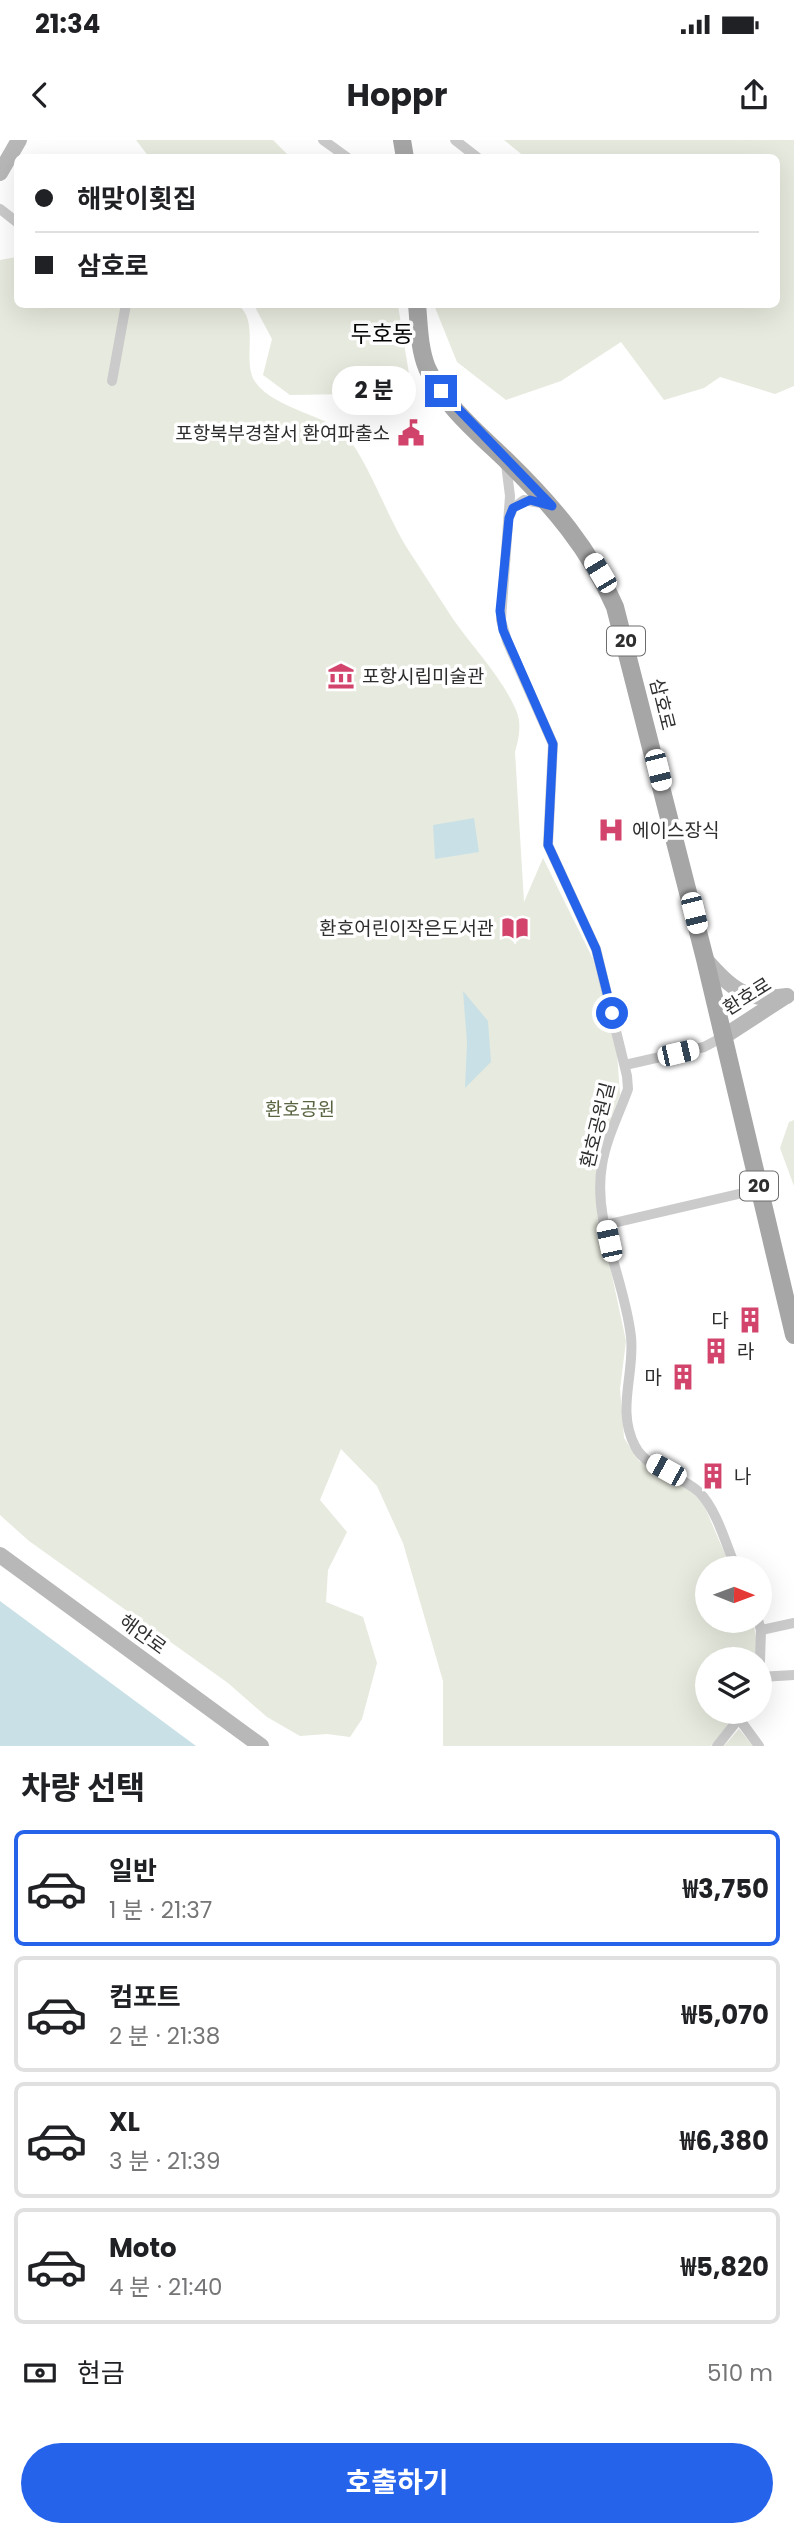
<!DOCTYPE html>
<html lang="ko">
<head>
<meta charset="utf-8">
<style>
	:root { --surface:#fff; --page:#f2f2f2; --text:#202124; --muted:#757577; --line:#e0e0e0; --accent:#2563eb }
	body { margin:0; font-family:Poppins,"Noto Sans KR",sans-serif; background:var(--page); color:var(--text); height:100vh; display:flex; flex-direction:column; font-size:26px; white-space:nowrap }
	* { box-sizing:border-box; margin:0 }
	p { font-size:23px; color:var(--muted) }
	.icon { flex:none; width:38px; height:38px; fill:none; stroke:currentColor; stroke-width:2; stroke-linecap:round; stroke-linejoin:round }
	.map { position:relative; height:1606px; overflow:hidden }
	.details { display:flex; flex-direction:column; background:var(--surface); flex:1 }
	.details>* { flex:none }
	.guide { position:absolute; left:14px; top:14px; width:766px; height:154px; border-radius:10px; box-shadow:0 7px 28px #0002; display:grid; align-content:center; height:154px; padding:0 21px; background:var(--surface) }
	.needle { width:46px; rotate:91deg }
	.controls { position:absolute; left:695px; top:1416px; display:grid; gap:14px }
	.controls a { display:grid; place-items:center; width:77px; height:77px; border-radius:50%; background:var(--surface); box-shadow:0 7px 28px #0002; font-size:35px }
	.end { position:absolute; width:32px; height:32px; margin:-16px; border:9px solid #2563eb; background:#fff; box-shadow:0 0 0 4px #fff }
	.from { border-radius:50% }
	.bubble { position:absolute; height:49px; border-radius:24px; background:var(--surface); box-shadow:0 7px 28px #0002; font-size:23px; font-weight:700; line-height:49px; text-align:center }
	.car { position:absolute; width:21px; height:42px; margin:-21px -10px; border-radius:9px; box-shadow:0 0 5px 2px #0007; background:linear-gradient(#fff 24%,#345 0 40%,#fff 0 76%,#345 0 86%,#fff 0) }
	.guide b { display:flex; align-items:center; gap:24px; height:66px; font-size:26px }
	.guide b+b { border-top:2px solid var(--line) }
	.guide i { width:18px; height:18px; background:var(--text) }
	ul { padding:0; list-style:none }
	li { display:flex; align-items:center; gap:21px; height:116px; margin:0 14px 10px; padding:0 7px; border:4px solid var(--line); border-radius:10px }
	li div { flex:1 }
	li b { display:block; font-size:26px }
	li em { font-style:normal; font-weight:700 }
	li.current { border-color:var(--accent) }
	li>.icon { width:63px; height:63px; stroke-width:1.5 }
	h2 { padding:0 21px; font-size:32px; line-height:84px }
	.pay { display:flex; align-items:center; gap:18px; height:77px; padding:0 21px; font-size:26px }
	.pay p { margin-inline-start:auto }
	.action { display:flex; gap:14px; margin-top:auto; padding:14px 21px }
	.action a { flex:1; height:80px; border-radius:42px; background:var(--accent); color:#fff; font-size:28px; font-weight:700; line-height:80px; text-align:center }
	.status { display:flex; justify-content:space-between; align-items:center; height:49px; padding:0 35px; background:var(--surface); direction:ltr }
	.status svg { height:19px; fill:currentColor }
	header { display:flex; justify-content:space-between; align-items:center; height:91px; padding:0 21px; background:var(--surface); font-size:32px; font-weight:700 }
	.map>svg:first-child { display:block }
	.green { fill:#e7eade }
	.water { fill:#c9e1e6 }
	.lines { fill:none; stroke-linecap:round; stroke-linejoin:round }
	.street { stroke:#cbcbcb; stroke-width:10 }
	.secondary { stroke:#b8b8b8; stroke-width:16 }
	.primary { stroke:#a6a6a6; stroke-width:18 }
	.route { stroke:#2563eb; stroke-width:9 }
	.labels { text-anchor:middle; stroke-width:7; stroke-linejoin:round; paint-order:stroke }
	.shield { fill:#fff; stroke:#6d6d6d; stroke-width:2 }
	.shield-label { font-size:18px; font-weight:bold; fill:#2e2e2e }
	.poi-label { font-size:19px; fill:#2e2e2e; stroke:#fff; text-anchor:end }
	.street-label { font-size:19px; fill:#2e2e2e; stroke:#fff }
	.park-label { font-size:19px; fill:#596541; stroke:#fff }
	.quarter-label { font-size:23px; fill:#000; stroke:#fff }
</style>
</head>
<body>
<div class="status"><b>21:34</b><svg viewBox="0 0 49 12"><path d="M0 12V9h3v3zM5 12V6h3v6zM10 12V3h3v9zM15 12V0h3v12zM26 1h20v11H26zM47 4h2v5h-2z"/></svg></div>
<header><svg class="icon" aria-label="back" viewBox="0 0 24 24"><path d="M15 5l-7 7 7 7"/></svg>Hoppr<svg class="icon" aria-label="share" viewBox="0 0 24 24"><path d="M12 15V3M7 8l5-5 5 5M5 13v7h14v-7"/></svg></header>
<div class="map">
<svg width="794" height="1606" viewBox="0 0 794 1606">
	<rect width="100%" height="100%" fill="#fff"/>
	<g class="green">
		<path d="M136,0H273L290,17H149Z"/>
		<path d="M504,0H794V246L775,254L720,237L704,248L664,260L621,202L561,241L506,260L457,222L434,165L777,164V18L525,17Z"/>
		<path d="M17,117L18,164H236C262,179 240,223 256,243C275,269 332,277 347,296C370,326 386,374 407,408C422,431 438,456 453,479C474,509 501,536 516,570C522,584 519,598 515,612L524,762L543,718L593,819L617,912L620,955L596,1017L599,1075L626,1201L620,1249L624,1298L639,1321L686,1347L703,1363L731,1428H707V1480L753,1481L757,1503L755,1519H707V1572H738L711,1606H443V1541L403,1403L377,1346L341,1309L320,1360L347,1392L328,1430L326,1462L363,1477L377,1523L362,1579L350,1597L327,1594L300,1596L267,1577L228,1543L29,1401L0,1375V120Z"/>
		<path d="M257,165H398L412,253L290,255L263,235L272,199L256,169Z"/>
		<path d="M794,980V1046L780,1008L789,982Z"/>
		<path d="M739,1589L753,1606H724Z"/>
	</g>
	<g class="water">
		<path d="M474,678L479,712L435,719L433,685Z"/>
		<path d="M463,851L488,881L491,922L465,948L467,903Z"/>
		<path d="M0,1461L196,1606H0Z"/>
	</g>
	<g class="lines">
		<g class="street">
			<path d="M323,0L348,18"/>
			<path d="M455,0L478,18"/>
			<path d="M0,69L18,83"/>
			<path d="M112,241L126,164"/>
			<path d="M506,324L510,356L501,480L507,501L553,604L548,705L596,809L627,936L628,949C619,974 606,999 602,1025C592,1082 625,1140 631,1197C635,1234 616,1270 635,1306C646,1329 681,1335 699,1352C717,1370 726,1405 736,1428"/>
			<path d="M510,375L513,368L524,360L546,364"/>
			<path d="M625,925L704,907L723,897"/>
			<path d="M605,1085L760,1049"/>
			<path d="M758,1480L761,1490L760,1521"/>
			<path d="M761,1490L794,1483"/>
			<path d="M760,1537L794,1535"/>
			<path d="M740,1580L759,1606"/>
			<path d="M717,1606L744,1572"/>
		</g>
		<g class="secondary">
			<path d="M0,33L19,0"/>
			<path d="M705,819C731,848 746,863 787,856"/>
			<path d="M723,897L783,858"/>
			<path d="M0,1415L261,1606"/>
		</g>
		<g class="primary">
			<path d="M402,0L405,18"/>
			<path d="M417,164C419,186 419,208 427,228C443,264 479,294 507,321C552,365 590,409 615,467L705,819L794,1195"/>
		</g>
	</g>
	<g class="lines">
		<path class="route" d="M441,251L552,366L530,360L513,368L509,378L500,471L503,490L553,604L548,705L596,809L612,873"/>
	</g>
	<defs>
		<g id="civic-bare" transform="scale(2.1)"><path d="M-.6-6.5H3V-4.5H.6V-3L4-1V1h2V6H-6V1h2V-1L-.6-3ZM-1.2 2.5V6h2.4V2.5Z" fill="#d2446c" stroke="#fff" stroke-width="2.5" paint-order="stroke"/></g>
		<g id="museum-bare" transform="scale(2.1)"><path d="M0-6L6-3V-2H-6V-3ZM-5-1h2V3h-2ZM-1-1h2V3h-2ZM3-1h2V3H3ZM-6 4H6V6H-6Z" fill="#d2446c" stroke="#fff" stroke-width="2.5" paint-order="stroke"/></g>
		<g id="hospital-bare" transform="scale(2.1)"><path d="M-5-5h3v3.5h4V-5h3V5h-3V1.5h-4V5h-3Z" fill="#d2446c" stroke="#fff" stroke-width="2.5" paint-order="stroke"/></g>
		<g id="library-bare" transform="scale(2.1)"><path d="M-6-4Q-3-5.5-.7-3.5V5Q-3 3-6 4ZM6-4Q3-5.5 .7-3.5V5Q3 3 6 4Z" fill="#d2446c" stroke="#fff" stroke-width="2.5" paint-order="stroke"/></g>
		<g id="building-bare" transform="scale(2.1)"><path d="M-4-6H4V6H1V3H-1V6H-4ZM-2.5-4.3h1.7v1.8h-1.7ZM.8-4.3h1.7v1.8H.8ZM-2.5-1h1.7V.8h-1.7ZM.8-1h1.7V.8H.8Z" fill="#d2446c" stroke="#fff" stroke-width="2.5" paint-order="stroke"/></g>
	</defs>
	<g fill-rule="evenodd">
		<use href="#civic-bare" x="411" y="293"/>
		<use href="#museum-bare" x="341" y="536"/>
		<use href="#hospital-bare" x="611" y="690"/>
		<use href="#library-bare" x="515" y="788"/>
		<use href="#building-bare" x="750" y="1180"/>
		<use href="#building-bare" x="716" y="1211"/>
		<use href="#building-bare" x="683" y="1237"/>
		<use href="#building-bare" x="713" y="1336"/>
	</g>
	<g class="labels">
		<g class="shield">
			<rect x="607" y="486.5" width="38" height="29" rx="5"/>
			<rect x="740" y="1031.5" width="38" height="29" rx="5"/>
		</g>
		<g class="shield-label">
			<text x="626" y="507">20</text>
			<text x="759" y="1052">20</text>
		</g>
		<g class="poi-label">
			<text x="390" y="300">포항북부경찰서 환여파출소</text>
			<text x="362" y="543" text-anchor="start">포항시립미술관</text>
			<text x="632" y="697" text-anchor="start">에이스장식</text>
			<text x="494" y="795">환호어린이작은도서관</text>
			<text x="729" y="1187">다</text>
			<text x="737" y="1218" text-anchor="start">라</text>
			<text x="662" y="1244">마</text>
			<text x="734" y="1343" text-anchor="start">나</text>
		</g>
		<g class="street-label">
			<text transform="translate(663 564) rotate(76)" y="7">삼호로</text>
			<text transform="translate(747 856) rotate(-32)" y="7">환호로</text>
			<text transform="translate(597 985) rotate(-76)" y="7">환호공원길</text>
			<text transform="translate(143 1494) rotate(36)" y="7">해안로</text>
		</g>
		<g class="park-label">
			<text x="300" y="976">환호공원</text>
		</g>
		<g class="quarter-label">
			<text x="382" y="202">두호동</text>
		</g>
	</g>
</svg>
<div class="controls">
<a><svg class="needle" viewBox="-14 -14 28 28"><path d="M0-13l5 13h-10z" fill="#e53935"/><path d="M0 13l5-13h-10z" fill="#757577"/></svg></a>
<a><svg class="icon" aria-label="layers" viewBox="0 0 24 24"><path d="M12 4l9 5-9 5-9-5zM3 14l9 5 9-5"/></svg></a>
</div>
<i class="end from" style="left:612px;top:873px"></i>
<i class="end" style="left:441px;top:251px"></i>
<div class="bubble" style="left:332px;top:226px;width:84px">2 분</div>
<i class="car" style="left:600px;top:433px;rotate:329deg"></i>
<i class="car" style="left:658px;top:630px;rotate:166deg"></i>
<i class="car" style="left:694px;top:773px;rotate:166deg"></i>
<i class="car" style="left:678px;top:913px;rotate:77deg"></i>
<i class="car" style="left:609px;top:1101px;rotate:348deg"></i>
<i class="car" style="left:666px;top:1330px;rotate:299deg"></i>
<div class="guide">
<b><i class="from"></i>해맞이횟집</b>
<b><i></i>삼호로</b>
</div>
</div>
<section class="details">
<h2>차량 선택</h2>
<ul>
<li class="current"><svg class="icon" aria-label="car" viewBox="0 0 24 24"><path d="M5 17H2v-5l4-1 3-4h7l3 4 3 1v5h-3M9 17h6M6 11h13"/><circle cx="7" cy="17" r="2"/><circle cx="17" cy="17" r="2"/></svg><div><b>일반</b><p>1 분 · 21:37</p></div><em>₩3,750</em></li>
<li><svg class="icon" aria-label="car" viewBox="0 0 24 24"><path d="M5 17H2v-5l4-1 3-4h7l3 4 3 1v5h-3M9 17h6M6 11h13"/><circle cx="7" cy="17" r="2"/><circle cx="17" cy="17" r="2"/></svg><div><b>컴포트</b><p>2 분 · 21:38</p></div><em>₩5,070</em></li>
<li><svg class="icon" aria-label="car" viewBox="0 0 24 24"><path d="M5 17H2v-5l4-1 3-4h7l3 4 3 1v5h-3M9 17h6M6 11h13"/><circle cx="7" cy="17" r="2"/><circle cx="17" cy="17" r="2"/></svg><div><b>XL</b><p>3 분 · 21:39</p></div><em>₩6,380</em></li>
<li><svg class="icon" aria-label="car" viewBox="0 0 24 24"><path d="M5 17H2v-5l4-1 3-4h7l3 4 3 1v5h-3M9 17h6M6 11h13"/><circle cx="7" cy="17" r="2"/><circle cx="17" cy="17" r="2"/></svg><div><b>Moto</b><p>4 분 · 21:40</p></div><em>₩5,820</em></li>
</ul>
<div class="pay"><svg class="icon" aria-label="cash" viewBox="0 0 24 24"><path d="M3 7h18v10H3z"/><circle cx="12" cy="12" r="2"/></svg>현금<p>510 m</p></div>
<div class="action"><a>호출하기</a></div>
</section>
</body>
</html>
